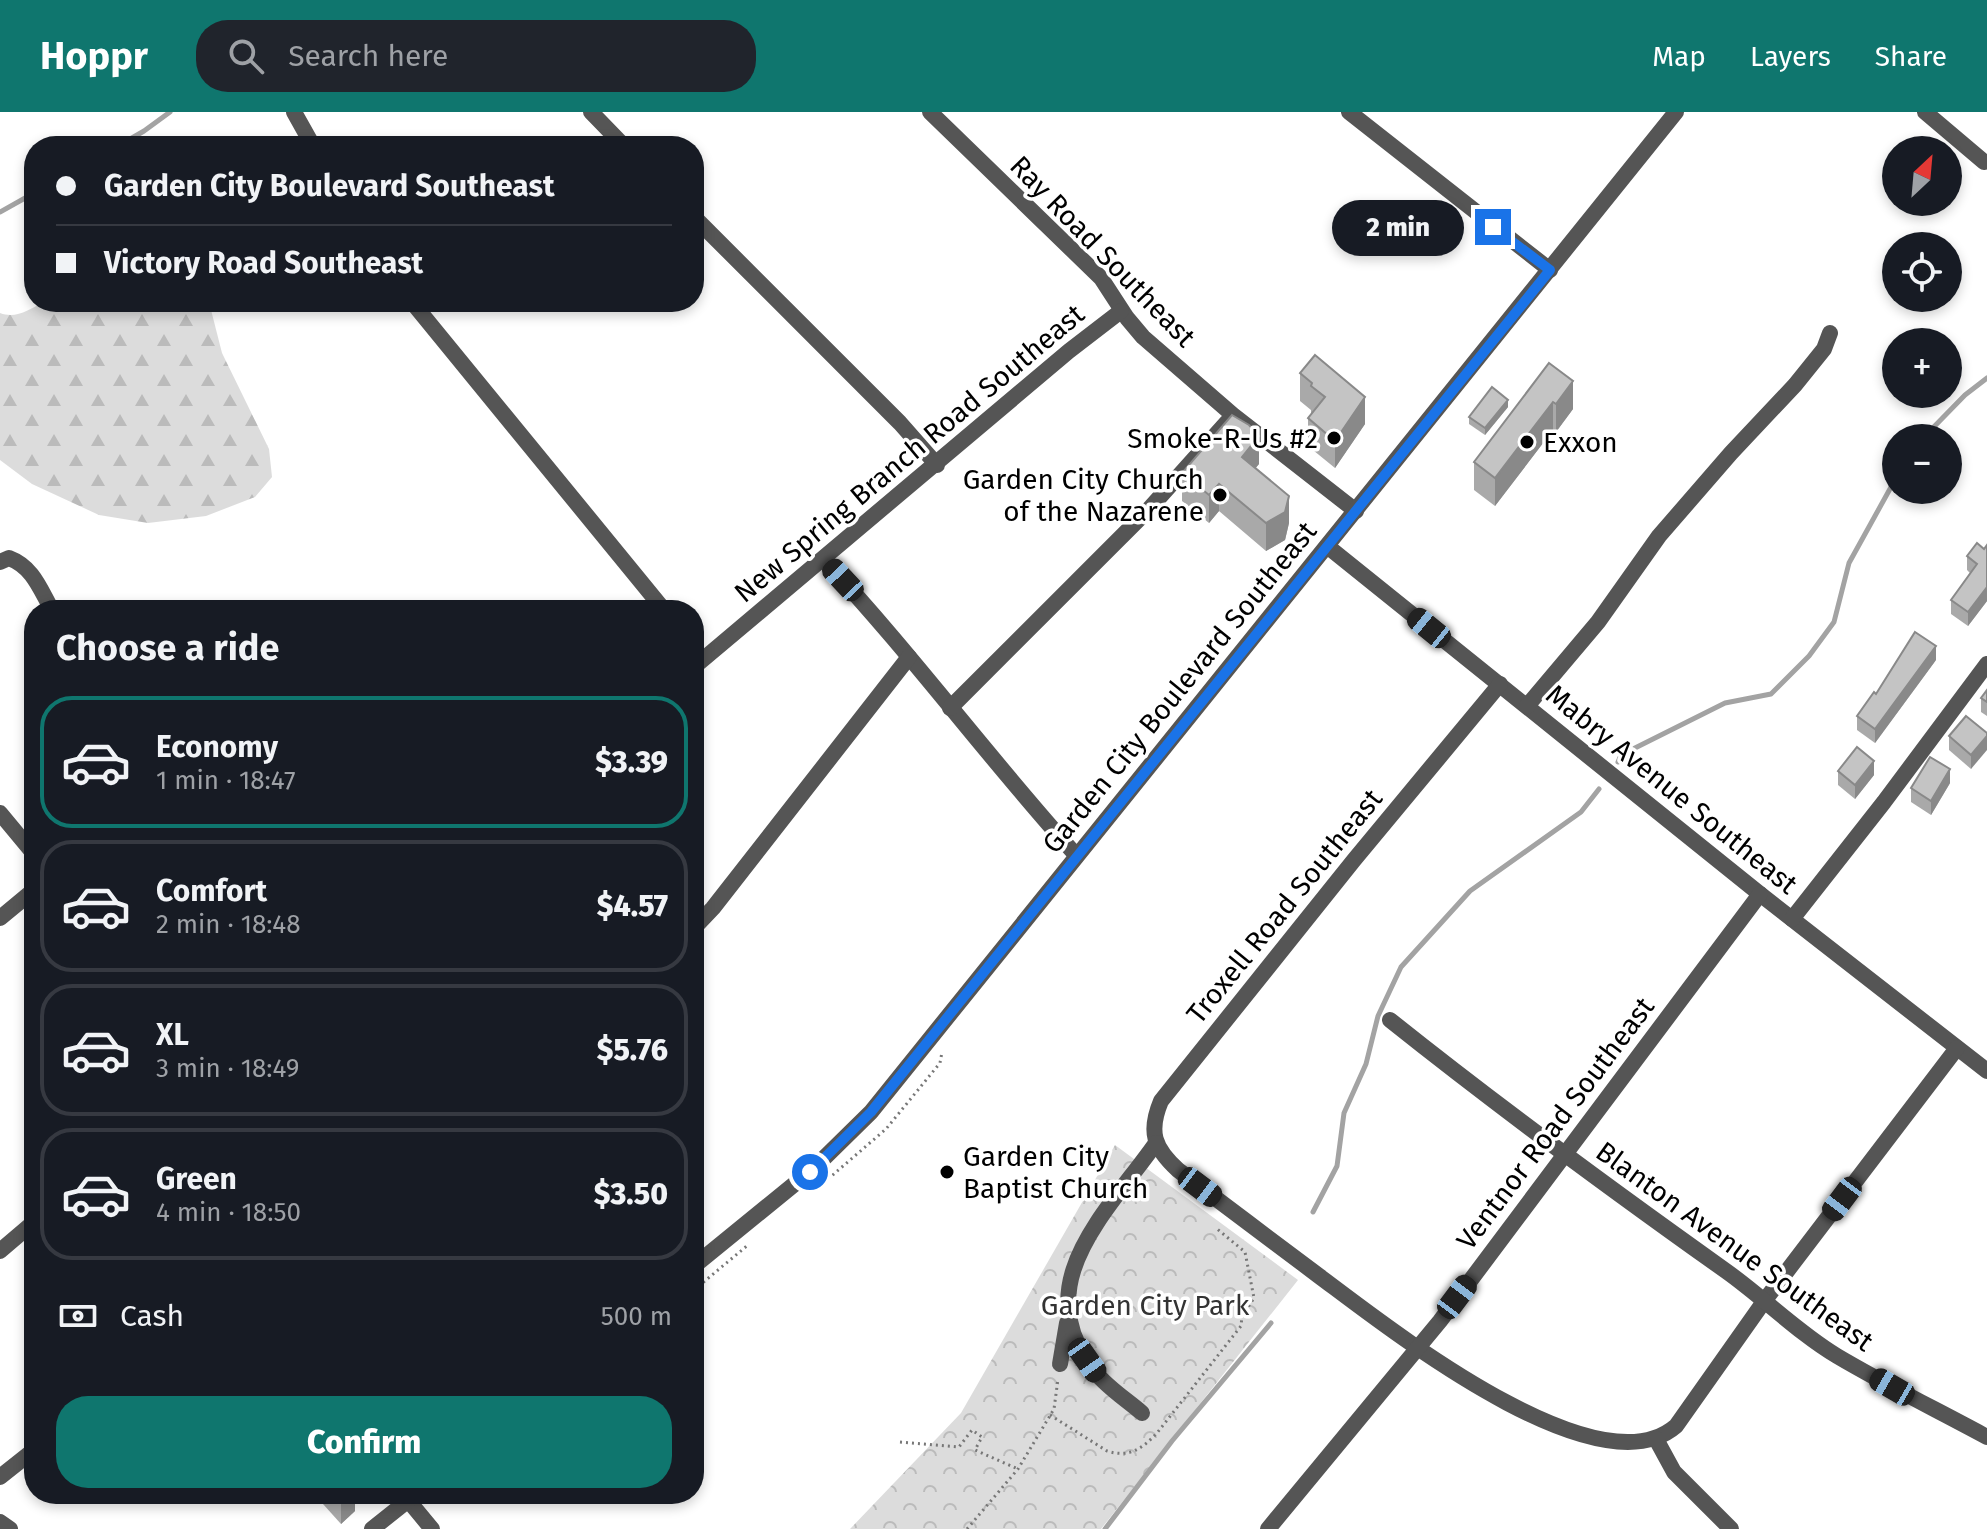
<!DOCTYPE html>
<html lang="en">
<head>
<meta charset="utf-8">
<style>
	:root { --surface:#171b24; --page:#20242c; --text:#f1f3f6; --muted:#9ea1a6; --line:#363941; --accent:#0f766e }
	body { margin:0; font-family:"Fira Sans",sans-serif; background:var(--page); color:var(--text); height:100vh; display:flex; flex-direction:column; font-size:30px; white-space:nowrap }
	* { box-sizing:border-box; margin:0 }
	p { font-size:26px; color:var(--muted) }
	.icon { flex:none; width:44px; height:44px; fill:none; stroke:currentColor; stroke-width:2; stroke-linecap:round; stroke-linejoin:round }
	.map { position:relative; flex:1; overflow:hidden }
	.sheet { position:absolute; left:24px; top:488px; width:680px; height:904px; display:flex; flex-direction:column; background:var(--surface); border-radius:32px; box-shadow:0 4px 12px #0003 }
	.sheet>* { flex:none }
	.hud { position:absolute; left:24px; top:24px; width:680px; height:176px; border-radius:32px; box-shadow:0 4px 12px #0003; display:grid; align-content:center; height:176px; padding:0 32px; background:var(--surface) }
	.needle { width:52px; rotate:26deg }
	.fabs { position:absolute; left:1882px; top:24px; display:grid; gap:16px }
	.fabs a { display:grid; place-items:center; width:80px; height:80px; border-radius:50%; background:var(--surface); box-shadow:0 4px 12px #0003; font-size:40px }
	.end { position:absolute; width:36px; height:36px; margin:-18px; border:10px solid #1a73e8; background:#fff; box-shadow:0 0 0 4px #fff }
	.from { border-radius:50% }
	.bubble { position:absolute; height:56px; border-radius:28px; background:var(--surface); box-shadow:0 4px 12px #0003; font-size:26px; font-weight:800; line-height:56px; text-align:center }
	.car { position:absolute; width:24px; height:48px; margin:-24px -12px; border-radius:10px; box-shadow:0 0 6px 2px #0007; background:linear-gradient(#222 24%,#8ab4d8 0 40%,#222 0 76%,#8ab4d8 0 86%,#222 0) }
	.hud b { display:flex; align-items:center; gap:28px; height:76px; font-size:30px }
	.hud b+b { border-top:2px solid var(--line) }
	.hud i { width:20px; height:20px; background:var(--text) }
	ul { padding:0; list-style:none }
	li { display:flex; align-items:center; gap:24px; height:132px; margin:0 16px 12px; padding:0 16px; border:4px solid var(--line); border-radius:32px }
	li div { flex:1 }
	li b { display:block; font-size:30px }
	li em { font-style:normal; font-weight:800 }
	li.current { border-color:var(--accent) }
	li>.icon { width:72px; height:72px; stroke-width:1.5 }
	h2 { padding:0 32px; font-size:36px; line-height:96px }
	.pay { display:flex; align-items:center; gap:20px; height:88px; padding:0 32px; font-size:30px }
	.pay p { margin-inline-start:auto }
	.primary-button { display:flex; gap:16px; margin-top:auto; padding:16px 32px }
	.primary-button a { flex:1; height:92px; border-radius:32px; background:var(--accent); color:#fff; font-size:32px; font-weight:800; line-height:92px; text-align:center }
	header { display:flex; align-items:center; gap:48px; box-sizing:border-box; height:112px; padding:0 40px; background:var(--accent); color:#fff }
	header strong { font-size:38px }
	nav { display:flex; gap:44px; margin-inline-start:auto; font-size:28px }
	.search { width:560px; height:72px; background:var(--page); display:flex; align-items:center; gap:20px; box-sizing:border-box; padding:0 28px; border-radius:32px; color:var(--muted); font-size:30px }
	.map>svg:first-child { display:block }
	.forest { fill:url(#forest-firs) }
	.park { fill:url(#park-crowns) }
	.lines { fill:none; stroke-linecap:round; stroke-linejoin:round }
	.stream { stroke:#a3a3a3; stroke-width:5 }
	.path { stroke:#777; stroke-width:3; stroke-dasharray:2 4; stroke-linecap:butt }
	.minor { stroke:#555; stroke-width:16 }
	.wall { fill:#a9a9a9 }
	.shaded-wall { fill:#898989 }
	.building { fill:#c4c4c4; stroke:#898989; stroke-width:2 }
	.route { stroke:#1a73e8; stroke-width:10 }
	.poi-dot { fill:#000; stroke:#fff; stroke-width:3 }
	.labels { text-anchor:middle; stroke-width:7; stroke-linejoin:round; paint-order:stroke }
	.street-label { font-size:28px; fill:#000; stroke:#fff }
	.poi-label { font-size:28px; fill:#000; stroke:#fff; text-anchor:end }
	.park-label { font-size:28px; fill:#333; stroke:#fff }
</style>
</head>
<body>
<header>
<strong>Hoppr</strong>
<div class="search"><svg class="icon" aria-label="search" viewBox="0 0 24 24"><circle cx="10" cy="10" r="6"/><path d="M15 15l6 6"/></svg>Search here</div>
<nav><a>Map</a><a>Layers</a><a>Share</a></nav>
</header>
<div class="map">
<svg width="1987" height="1417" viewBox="0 0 1987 1417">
	<defs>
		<pattern id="forest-firs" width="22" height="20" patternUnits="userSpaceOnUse" patternTransform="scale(2)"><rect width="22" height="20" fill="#dcdcdc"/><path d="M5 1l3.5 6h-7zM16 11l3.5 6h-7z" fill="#bbb"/></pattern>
		<pattern id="park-crowns" width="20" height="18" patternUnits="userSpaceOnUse" patternTransform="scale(2)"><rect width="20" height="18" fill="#dcdcdc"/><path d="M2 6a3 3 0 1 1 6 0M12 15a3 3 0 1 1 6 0" fill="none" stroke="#bbb"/></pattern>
	</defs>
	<rect width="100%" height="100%" fill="#fff"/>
	<path class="forest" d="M43,190H209L222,241L269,337L272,365L255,385L206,404L148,411L99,403L32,372L0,348V201C16,207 29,198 43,190Z"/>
	<path class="park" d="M1115,1033L1298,1168L1101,1417H850L961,1301Z"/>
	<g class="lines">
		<g class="stream">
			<path d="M118,34L144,19L170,0"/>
			<path d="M0,100L34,81"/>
			<path d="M1923,326L1965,283L1987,266"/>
			<path d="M1618,650L1621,643L1725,591L1771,582L1809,544L1834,510L1849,451L1896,366"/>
			<path d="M1313,1100L1337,1054L1344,1001L1366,952L1378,904L1401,855L1470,779L1581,700L1599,677"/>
			<path d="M1105,1417L1172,1329L1271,1211"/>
		</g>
		<g class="path">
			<path d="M828,1067L886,1017L940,951L942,940"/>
			<path d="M694,1178L748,1133"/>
			<path d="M1050,1303L1107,1339C1129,1346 1142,1337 1157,1321L1241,1214L1242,1204L1254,1186L1245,1140L1216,1116"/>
			<path d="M900,1330L959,1335L972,1318L982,1325L975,1338L1018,1357"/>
			<path d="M967,1417L1018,1357L1054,1297L1058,1267"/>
		</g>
		<g class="minor">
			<path d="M294,0L313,34"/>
			<path d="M591,0L624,34"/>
			<path d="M930,0L1101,166L1127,206L1143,225L1233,303L1356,399"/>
			<path d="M1349,0L1550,158"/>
			<path d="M1925,0L1984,50"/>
			<path d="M694,105L900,311L937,353"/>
			<path d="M412,190L664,498"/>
			<path d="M1327,434L1760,782L1987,959"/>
			<path d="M823,447C912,542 989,647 1076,743"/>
			<path d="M0,450L9,446C33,455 40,477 52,498"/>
			<path d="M694,555L1069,239L1121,199"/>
			<path d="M1500,572L1354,748L1161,989C1148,1020 1154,1036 1178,1058C1225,1093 1272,1129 1319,1164C1385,1213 1597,1382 1676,1314L1765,1188L1957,936"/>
			<path d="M1527,594L1598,510L1659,424L1731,341L1795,273L1824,237L1830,221"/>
			<path d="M950,596L1149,397L1227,310"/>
			<path d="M0,701L34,742"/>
			<path d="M0,806L34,778"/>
			<path d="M1792,807L1884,690L1987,552"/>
			<path d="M694,816L713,796L909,545"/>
			<path d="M1390,908C1499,995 1612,1078 1726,1159C1764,1186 1797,1220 1837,1244C1886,1273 1937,1298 1987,1325"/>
			<path d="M0,1139L34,1110"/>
			<path d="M694,1154L813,1057L871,1000L1676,0"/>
			<path d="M1060,1252L1067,1211"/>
			<path d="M1142,1301C1127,1288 1108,1276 1096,1261C1025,1173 1106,1102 1156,1031"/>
			<path d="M1656,1327L1674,1360L1731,1417"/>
			<path d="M0,1365L34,1338"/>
			<path d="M408,1388L432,1417"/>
			<path d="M0,1410L10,1417"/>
			<path d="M372,1417L416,1382"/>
			<path d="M1268,1417L1440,1209L1760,782"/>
		</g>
	</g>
	<g class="wall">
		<path d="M1549,251L1573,297L1556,320L1553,318L1495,394L1474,378V350Z"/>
		<path d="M1300,261L1365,312L1335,356L1308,334V306L1311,302V298L1300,289Z"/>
		<path d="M1508,295L1485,323L1469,312V305Z"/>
		<path d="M1259,352L1255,356L1289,411L1285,428L1266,439L1219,399L1209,411L1182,389V361Z"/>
		<path d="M1987,433V489L1968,514L1951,502V488L1970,461L1967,458V444L1984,437Z"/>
		<path d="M1936,548L1875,631L1857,618V604L1876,582Z"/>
		<path d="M1987,578V604L1981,600V586Z"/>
		<path d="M1987,621L1971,657L1949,638V624Z"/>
		<path d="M1838,659L1874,663L1855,687L1838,673Z"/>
		<path d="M1950,671L1931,703L1911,690V676Z"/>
		<path d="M314,1382H355V1399L341,1412Z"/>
	</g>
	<g class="shaded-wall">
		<path d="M1573,269V297L1556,320V292Z"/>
		<path d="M1365,285V312L1335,356V329Z"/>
		<path d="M1508,288V295L1485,323V316Z"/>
		<path d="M1553,290V318L1495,394V366Z"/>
		<path d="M1259,324V352L1242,373V345Z"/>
		<path d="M1219,372V399L1209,411V383Z"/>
		<path d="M1289,384V411L1285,428L1266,439V411Z"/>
		<path d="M1987,475V489L1968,514V500Z"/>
		<path d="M1936,534V548L1875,631V617Z"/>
		<path d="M1987,624V638L1971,657V643Z"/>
		<path d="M1874,649V663L1855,687V673Z"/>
		<path d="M1950,657V671L1931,703V689Z"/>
		<path d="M346,1382H355V1399L341,1412V1387Z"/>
	</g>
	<g class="building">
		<path d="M1315,243L1365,285L1335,329L1308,306L1325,285L1311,274L1312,271L1300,261Z"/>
		<path d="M1549,251L1573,269L1556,292L1553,290L1495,366L1474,350Z"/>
		<path d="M1492,275L1508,288L1485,316L1469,305Z"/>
		<path d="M1232,303L1249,313L1259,324L1242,345L1289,384L1285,400L1266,411L1219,372L1209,383L1182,361Z"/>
		<path d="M1977,431L1984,437L1987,433V475L1968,500L1951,488L1977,452L1967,444Z"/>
		<path d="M1915,520L1936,534L1875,617L1857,604L1874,580L1876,582Z"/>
		<path d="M1987,578V590L1981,586Z"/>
		<path d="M1966,604L1987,621V624L1971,643L1949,624Z"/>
		<path d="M1857,635L1874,649L1855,673L1838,659Z"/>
		<path d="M1930,645L1950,657L1931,689L1911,676Z"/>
		<path d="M337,1382H346L341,1387Z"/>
	</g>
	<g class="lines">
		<path class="route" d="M810,1060L871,1000L1550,158L1493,115"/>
	</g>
	<g class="poi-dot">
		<circle cx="1334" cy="326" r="8"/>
		<circle cx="1527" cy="330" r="8"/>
		<circle cx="1220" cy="383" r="8"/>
		<circle cx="947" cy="1060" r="8"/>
	</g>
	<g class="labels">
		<g class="street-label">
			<text transform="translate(1103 139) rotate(46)" y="10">Ray Road Southeast</text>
			<text transform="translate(909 341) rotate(-40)" y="10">New Spring Branch Road Southeast</text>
			<text transform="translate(1179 575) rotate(-51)" y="10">Garden City Boulevard Southeast</text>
			<text transform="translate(1672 677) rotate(39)" y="10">Mabry Avenue Southeast</text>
			<text transform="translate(1284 794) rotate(-51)" y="10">Troxell Road Southeast</text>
			<text transform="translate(1555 1011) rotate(-53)" y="10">Ventnor Road Southeast</text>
			<text transform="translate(1735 1134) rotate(36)" y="10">Blanton Avenue Southeast</text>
		</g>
		<g class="poi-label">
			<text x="1318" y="336">Smoke-R-Us #2</text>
			<text x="1543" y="340" text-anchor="start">Exxon</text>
			<text x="1204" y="377">Garden City Church<tspan x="1204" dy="32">of the Nazarene</tspan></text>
			<text x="963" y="1054" text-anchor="start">Garden City<tspan x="963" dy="32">Baptist Church</tspan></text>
		</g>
		<g class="park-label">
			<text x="1145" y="1203">Garden City Park</text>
		</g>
	</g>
</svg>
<div class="fabs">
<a><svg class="needle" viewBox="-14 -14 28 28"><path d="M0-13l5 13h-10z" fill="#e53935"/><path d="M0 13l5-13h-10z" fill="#9ea1a6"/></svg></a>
<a><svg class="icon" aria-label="locate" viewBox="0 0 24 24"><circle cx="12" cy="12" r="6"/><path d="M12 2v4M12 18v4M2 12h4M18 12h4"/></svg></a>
<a>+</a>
<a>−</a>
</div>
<i class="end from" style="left:810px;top:1060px"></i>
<i class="end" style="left:1493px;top:115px"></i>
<div class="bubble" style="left:1332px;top:88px;width:132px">2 min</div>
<i class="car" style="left:843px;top:468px;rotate:317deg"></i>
<i class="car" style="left:1429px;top:516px;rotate:309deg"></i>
<i class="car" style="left:1200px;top:1075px;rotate:127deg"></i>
<i class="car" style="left:1842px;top:1087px;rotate:217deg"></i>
<i class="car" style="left:1457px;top:1185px;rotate:37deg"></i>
<i class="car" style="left:1087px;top:1248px;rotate:145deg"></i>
<i class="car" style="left:1892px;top:1275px;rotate:300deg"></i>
<div class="hud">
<b><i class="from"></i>Garden City Boulevard Southeast</b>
<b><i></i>Victory Road Southeast</b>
</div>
<section class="sheet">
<h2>Choose a ride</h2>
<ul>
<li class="current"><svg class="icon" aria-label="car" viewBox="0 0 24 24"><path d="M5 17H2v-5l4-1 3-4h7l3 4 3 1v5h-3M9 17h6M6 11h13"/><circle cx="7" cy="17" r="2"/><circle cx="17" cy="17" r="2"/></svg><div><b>Economy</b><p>1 min · 18:47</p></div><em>$3.39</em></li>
<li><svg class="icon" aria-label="car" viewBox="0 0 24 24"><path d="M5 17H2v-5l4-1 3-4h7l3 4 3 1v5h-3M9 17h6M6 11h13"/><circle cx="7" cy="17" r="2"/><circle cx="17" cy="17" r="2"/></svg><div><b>Comfort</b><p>2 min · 18:48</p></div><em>$4.57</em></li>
<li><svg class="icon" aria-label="car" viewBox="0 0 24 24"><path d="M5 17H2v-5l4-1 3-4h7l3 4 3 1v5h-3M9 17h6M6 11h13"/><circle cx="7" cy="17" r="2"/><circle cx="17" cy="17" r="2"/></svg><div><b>XL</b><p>3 min · 18:49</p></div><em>$5.76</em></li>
<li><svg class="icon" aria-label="car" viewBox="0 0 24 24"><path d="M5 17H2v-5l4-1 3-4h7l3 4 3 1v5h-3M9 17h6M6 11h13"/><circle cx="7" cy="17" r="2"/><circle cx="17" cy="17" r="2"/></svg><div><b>Green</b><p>4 min · 18:50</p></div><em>$3.50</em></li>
</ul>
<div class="pay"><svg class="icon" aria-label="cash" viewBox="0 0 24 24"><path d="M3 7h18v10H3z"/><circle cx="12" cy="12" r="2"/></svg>Cash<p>500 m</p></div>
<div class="primary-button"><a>Confirm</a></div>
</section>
</div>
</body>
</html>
